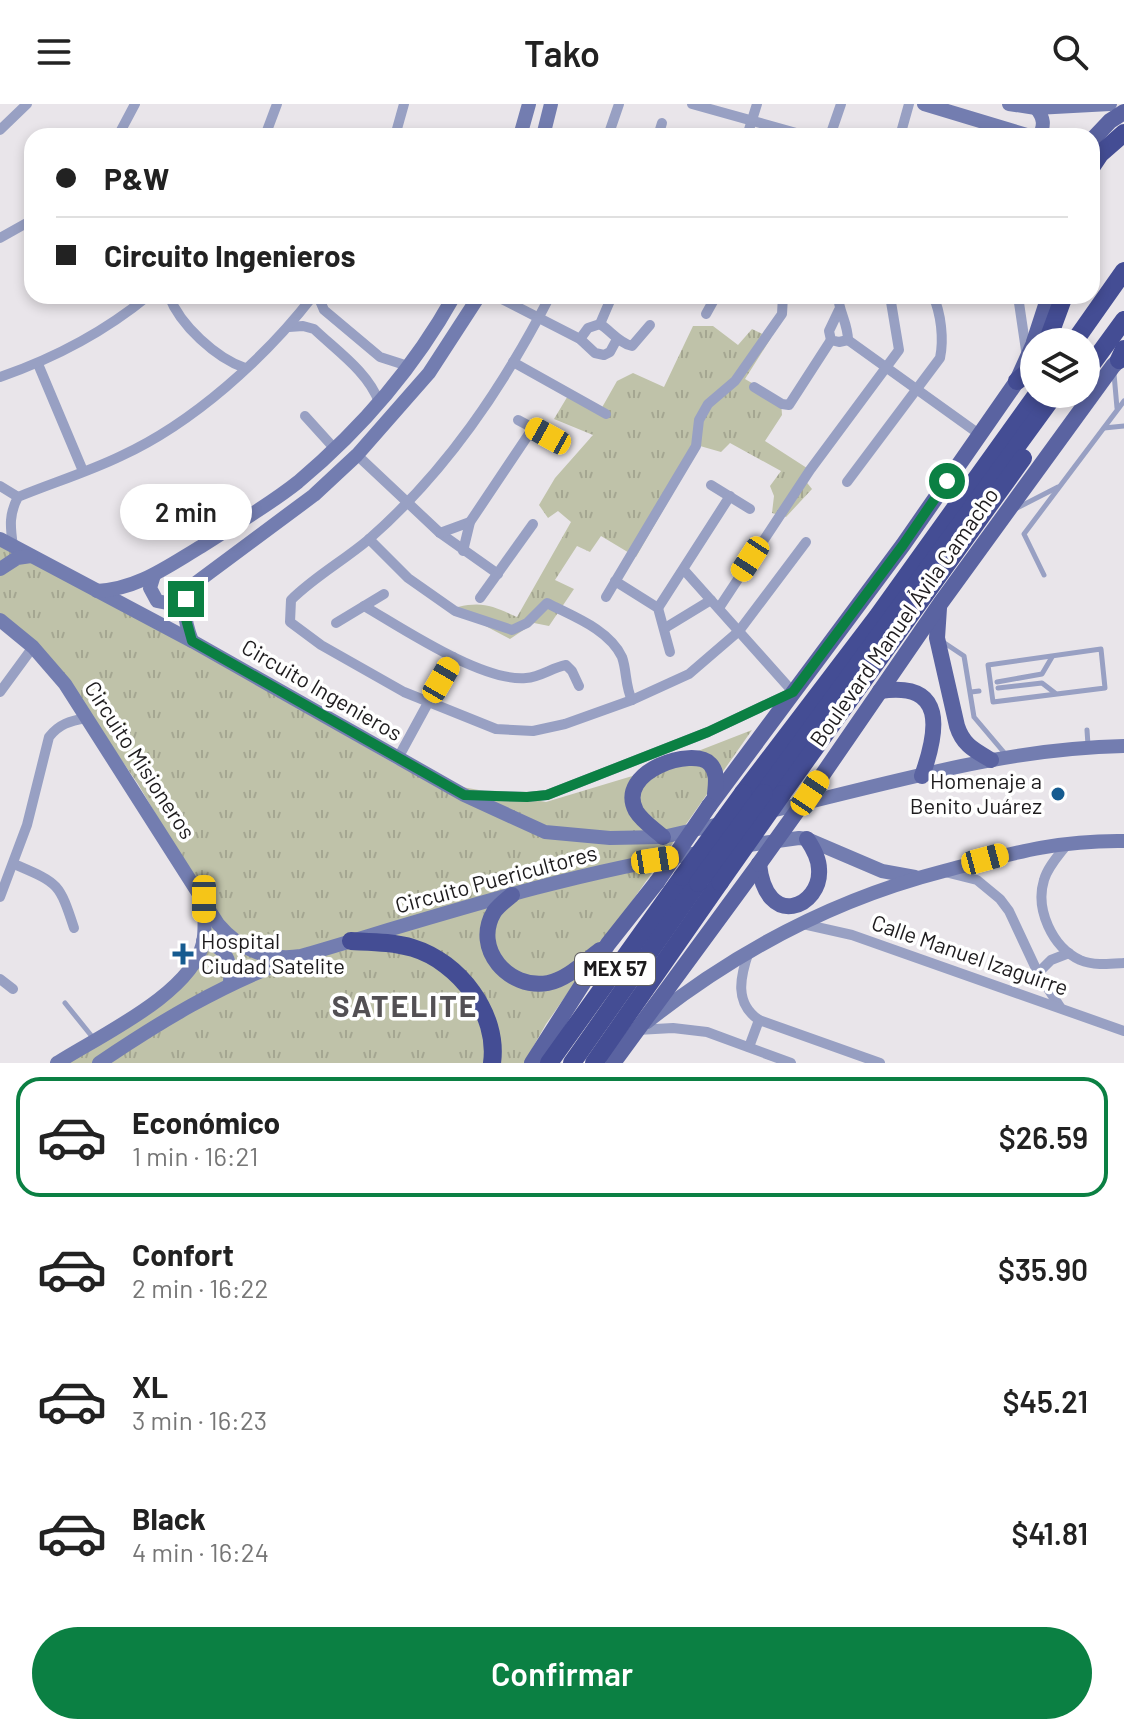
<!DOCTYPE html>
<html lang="es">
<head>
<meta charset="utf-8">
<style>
	:root { --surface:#fff; --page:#f2f2f2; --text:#222; --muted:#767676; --line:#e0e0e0; --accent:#0b8043 }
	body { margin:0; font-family:Barlow,sans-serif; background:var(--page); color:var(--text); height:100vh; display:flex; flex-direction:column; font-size:30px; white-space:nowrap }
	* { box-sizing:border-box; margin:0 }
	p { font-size:26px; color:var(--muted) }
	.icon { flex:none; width:44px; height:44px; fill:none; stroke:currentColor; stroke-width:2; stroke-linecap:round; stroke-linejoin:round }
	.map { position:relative; height:959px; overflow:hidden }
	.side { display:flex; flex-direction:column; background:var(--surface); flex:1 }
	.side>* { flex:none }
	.top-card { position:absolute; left:24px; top:24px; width:1076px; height:176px; border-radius:24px; box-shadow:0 4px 12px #0003; display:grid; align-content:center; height:176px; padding:0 32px; background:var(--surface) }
	.buttons { position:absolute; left:1020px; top:224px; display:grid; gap:16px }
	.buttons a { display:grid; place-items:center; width:80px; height:80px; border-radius:50%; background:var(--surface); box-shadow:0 4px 12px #0003; font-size:40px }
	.end { position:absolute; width:36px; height:36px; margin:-18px; border:10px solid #0b8043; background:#fff; box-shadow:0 0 0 4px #fff }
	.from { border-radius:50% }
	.bubble { position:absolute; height:56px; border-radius:28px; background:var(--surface); box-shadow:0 4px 12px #0003; font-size:26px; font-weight:600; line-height:56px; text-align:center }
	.car { position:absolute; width:24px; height:48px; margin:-24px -12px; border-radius:10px; box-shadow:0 0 6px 2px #0007; background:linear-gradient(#f5c518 24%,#345 0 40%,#f5c518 0 76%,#345 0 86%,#f5c518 0) }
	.top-card b { display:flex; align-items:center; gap:28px; height:76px; font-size:30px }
	.top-card b+b { border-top:2px solid var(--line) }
	.top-card i { width:20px; height:20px; background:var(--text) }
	ul { padding:14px 0 0; list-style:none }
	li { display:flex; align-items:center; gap:24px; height:120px; margin:0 16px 12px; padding:0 16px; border:4px solid transparent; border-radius:24px }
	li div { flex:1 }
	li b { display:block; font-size:30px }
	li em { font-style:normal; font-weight:600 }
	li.current { border-color:var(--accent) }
	li>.icon { width:72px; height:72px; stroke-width:1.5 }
	.cta { display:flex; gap:16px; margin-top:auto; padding:16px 32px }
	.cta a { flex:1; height:92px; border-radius:48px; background:var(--accent); color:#fff; font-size:32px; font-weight:600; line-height:92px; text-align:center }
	header { display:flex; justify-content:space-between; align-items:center; height:104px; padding:0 32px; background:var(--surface); font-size:36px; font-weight:600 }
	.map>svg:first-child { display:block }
	.park { fill:url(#park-tufts) }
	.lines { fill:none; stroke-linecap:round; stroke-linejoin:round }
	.lane { stroke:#98a0c3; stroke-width:5 }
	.street { stroke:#98a0c3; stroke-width:10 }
	.secondary { stroke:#737db0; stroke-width:14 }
	.primary { stroke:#5a63a1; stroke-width:16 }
	.highway { stroke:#444d94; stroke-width:18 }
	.primary-bridge { stroke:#5a63a1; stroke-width:16 }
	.highway-bridge { stroke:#444d94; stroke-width:18 }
	.route { stroke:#0b8043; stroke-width:10 }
	.poi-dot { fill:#165b90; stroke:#fff; stroke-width:3 }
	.labels { text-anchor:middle; stroke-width:7; stroke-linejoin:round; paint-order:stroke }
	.shield { fill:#fff; stroke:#615f61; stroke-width:2 }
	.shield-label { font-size:20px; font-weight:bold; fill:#1d1b1d }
	.street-label { font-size:22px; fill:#1d1b1d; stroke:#fff }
	.poi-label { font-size:22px; fill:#1d1b1d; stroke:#fff; text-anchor:end }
	.district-label { font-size:30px; font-weight:bold; letter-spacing:2px; fill:#535054; stroke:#fff }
</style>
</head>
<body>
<header><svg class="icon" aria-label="menu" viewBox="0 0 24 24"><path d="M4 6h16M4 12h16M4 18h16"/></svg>Tako<svg class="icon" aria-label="search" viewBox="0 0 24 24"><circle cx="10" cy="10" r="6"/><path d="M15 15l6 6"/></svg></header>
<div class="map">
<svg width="1124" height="959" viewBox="0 0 1124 959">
	<defs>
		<pattern id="park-tufts" width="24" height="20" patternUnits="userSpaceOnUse" patternTransform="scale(2)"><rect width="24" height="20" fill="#bfc2a9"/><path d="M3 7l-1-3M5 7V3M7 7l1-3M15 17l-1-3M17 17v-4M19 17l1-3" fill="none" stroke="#a4a691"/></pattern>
	</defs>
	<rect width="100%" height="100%" fill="#e9e5ea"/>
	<g class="park">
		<path d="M693,222H713L738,241L752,225L771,234L745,275L781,296L782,311L765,337L810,366L804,375L812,385L786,413L772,409L774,392L770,382L781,367L730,339L721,348L700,342L636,453L601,432L590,448L577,442L555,476L574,485L549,522L534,519L510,535L459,508L458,503C484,497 494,503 517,513L571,418L558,407L548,414L539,401L555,374L593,331L554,315L569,290L600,307L617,277L633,269L664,283Z"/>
		<path d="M0,431L395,660L445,680L546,698L639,670L752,626L546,920L524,959H64L192,870L205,794L138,680L84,602L0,510Z"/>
	</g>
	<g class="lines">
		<g class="lane">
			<path d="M1114,270L1117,304"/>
			<path d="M1104,324L1124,322"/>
			<path d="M1017,404L1058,383"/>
			<path d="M1044,471L1024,430L1124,297"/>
			<path d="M943,538L964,552L974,613L1007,652"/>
			<path d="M1101,545L1105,584L993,598L988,561Z"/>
			<path d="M997,578L1042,570L1052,553"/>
			<path d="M998,584L1042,579L1055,589"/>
			<path d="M971,588L979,587"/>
			<path d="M1087,626L1088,641"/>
			<path d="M65,899L94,935"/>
		</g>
		<g class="street">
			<path d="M692,0L807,32"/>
			<path d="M0,26L27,0"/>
			<path d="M118,32L135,0"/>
			<path d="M265,32L277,0"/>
			<path d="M395,32L404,0"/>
			<path d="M608,32L619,0"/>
			<path d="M658,32L662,19"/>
			<path d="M747,32L757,0"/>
			<path d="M830,32L841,0"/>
			<path d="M900,32L909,0"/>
			<path d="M0,134L32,116"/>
			<path d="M169,192C180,221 216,254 245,264"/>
			<path d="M318,192L324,206L380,253L408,262"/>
			<path d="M496,192L580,235L595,249L604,251L610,248L617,235"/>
			<path d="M550,192C503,283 446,368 368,436C343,457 314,473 291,496L290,518L321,541L404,588L496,625L533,627L565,620L632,596L689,570L739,527L806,438"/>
			<path d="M612,192L600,220C611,227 619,239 632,242L650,221"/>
			<path d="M838,192C839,208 848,220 848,236L839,238L831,236L829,227L839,206"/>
			<path d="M1018,192L1027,253"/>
			<path d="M706,210L716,192"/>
			<path d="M289,223L303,222L314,225C337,247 368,268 379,298"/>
			<path d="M580,235L588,224L600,220"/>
			<path d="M848,236L979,330"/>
			<path d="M513,258L606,310"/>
			<path d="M38,260L83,367"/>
			<path d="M0,273C55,254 103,229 148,192"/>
			<path d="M754,283L782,300L789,301L831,236"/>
			<path d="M305,312L334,344"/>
			<path d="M518,316L548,332"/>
			<path d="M357,351L440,429L498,470"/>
			<path d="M847,378L940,254C944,235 941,209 933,192"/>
			<path d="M711,381L750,405"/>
			<path d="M0,382L18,393"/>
			<path d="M440,429L470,418"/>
			<path d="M369,435L408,474L455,507L512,526L527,519L547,499C572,512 609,525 622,553C627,567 625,582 632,596"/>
			<path d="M13,442C10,422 9,410 18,393C52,379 88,368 121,352C193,319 265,254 313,192"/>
			<path d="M463,447L470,418L533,324"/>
			<path d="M615,477L658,504L670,548"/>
			<path d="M606,493L696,342L699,316L708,300L735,277L782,210L783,192"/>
			<path d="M480,494L533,420"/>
			<path d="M364,502C402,524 482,578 526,574C541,573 551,564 566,561L572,567L579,582"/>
			<path d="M658,504L730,392"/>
			<path d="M719,504L810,366L899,246L890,192"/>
			<path d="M336,519L384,490"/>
			<path d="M665,524L711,496"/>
			<path d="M0,588L33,543"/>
			<path d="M398,654L453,553"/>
			<path d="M470,691L527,693L547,691L708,628L793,588L684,466"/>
			<path d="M1068,739C1060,750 1048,762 1044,776C1035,805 1052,843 1080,856C1094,862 1110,860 1124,859"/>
			<path d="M14,760C58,779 59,778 74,824"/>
			<path d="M945,768L977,776L1000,795L1009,807L1038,869L1060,903"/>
			<path d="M0,793L27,721L49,633C59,620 70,617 86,614"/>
			<path d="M803,820L852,831L1124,927"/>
			<path d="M749,847C740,873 734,899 759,916L880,959"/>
			<path d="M1038,869L1051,856L1069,849"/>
			<path d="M0,875L13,885"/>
			<path d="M637,926L673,924L707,928L791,959"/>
			<path d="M749,943L759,916"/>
		</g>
		<g class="secondary">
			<path d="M924,0L1030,32"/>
			<path d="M1009,0L1036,4L1110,0"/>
			<path d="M1036,4C1044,14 1045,21 1039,32"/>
			<path d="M520,32L529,0"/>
			<path d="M543,32L551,0"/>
			<path d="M0,435L192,537L464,691L545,728L610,734L663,733L724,719"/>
			<path d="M0,465L17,454L31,452"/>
			<path d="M154,471L150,484L157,497L172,500L186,495"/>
			<path d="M97,487C138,485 168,462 202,442C234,421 268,402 298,378C360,326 415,262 454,192"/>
			<path d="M0,516L33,543L65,580L218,820C240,846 267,857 301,852C434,813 567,769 705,748"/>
			<path d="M192,537C183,514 181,498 197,478L314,391L357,351L429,269L479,192"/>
			<path d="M767,708C885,681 1003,644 1124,642"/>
			<path d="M741,742L799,734L807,735L882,767L915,773"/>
			<path d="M203,837C226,842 232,858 230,879"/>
			<path d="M647,918C735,848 835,795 944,767C1010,750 1055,736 1124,737"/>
			<path d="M57,959C99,932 191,890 203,839C206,826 204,809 204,796"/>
			<path d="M99,959C161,917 219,882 289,856"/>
		</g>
		<g class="primary">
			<path d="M1092,36L1110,17L1124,8"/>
			<path d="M1034,238L1049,192"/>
			<path d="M939,504L937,534L957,622C963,641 974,646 991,656"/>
			<path d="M880,587C947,577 938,627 922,672"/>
			<path d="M810,689L940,500L1113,262L1124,251"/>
			<path d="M709,702L903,441L1017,277L1034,239"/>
			<path d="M663,733C654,725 642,717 636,707C615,667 694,642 710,660C718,668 716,680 715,690"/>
			<path d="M759,760C766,827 822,803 819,765C819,754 813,744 807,735"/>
			<path d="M512,791C506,796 498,802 494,808C472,845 509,886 548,879C568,875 585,857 600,846"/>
			<path d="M532,959L608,840L657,778"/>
			<path d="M613,959L759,760"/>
		</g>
		<g class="highway">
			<path d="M1092,62L1100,50L1124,29"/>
			<path d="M1047,238L1064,192"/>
			<path d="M1074,238L1124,167"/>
			<path d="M1119,256L1124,245"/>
			<path d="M1086,268L1124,216"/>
			<path d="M1017,277L1034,263"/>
			<path d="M743,689L877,513L1037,290"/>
			<path d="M764,689L1055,290"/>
			<path d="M782,690L1023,354"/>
			<path d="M351,837C372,838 393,838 413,844C459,858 499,910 492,959"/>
			<path d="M549,959L682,773"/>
			<path d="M572,959L698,779"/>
			<path d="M594,959L720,778"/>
		</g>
		<g class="primary-bridge">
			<path d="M759,760L810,689"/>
			<path d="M657,778L709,702"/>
		</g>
		<g class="highway-bridge">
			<path d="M682,773L743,689"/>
			<path d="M720,778L782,690"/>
			<path d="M698,779L764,689"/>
		</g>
	</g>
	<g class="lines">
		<path class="route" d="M186,495L184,508L192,537L464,691L527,693L547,691L708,628L793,588L903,441L947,377"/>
	</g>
	<g class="poi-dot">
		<circle cx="1058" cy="690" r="8"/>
		<path d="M179 838h8v8h8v8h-8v8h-8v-8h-8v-8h8z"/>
	</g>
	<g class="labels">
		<rect class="shield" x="575" y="849" width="80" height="32" rx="6"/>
		<g class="shield-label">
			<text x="615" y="872">MEX 57</text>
		</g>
		<g class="street-label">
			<text transform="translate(904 513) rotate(-55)" y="8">Boulevard Manuel Ávila Camacho</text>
			<text transform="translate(322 586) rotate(30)" y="8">Circuito Ingenieros</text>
			<text transform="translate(140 656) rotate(57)" y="8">Circuito Misioneros</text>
			<text transform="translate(496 775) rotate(-15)" y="8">Circuito Puericultores</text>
			<text transform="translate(970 851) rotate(19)" y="8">Calle Manuel Izaguirre</text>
		</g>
		<g class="poi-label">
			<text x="1042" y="685">Homenaje a<tspan x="1042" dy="25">Benito Juárez</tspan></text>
			<text x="201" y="845" text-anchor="start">Hospital<tspan x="201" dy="25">Ciudad Satelite</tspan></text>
		</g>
		<g class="district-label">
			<text x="405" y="913">SATELITE</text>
		</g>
	</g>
</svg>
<div class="buttons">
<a><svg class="icon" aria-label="layers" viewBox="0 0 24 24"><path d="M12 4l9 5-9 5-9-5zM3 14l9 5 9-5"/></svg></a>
</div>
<i class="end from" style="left:947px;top:377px"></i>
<i class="end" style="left:186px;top:495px"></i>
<div class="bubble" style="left:120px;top:380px;width:132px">2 min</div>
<i class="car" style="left:548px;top:332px;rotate:299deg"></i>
<i class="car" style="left:750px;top:455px;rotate:213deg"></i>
<i class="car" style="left:441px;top:576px;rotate:30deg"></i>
<i class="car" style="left:810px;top:689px;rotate:34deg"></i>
<i class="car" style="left:985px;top:755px;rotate:75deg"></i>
<i class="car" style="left:655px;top:756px;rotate:81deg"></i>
<i class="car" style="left:204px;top:795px;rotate:180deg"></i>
<div class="top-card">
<b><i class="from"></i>P&amp;W</b>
<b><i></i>Circuito Ingenieros</b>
</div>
</div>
<section class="side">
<ul>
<li class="current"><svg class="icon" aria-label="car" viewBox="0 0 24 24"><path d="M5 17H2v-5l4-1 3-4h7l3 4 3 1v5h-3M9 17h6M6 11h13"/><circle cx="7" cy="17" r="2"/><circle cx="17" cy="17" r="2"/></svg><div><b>Económico</b><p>1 min · 16:21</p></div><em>$26.59</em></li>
<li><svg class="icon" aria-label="car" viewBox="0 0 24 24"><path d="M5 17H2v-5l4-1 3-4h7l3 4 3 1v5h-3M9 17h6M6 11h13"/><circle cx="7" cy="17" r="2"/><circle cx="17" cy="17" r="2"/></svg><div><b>Confort</b><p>2 min · 16:22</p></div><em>$35.90</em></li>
<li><svg class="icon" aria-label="car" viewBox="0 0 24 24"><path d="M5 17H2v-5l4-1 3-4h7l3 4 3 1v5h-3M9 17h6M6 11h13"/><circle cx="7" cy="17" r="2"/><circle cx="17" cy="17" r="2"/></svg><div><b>XL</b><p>3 min · 16:23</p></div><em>$45.21</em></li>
<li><svg class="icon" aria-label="car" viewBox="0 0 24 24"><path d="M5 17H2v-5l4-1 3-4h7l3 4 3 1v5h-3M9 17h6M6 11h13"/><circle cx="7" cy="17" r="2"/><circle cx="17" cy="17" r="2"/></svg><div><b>Black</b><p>4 min · 16:24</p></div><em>$41.81</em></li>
</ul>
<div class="cta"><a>Confirmar</a></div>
</section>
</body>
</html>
